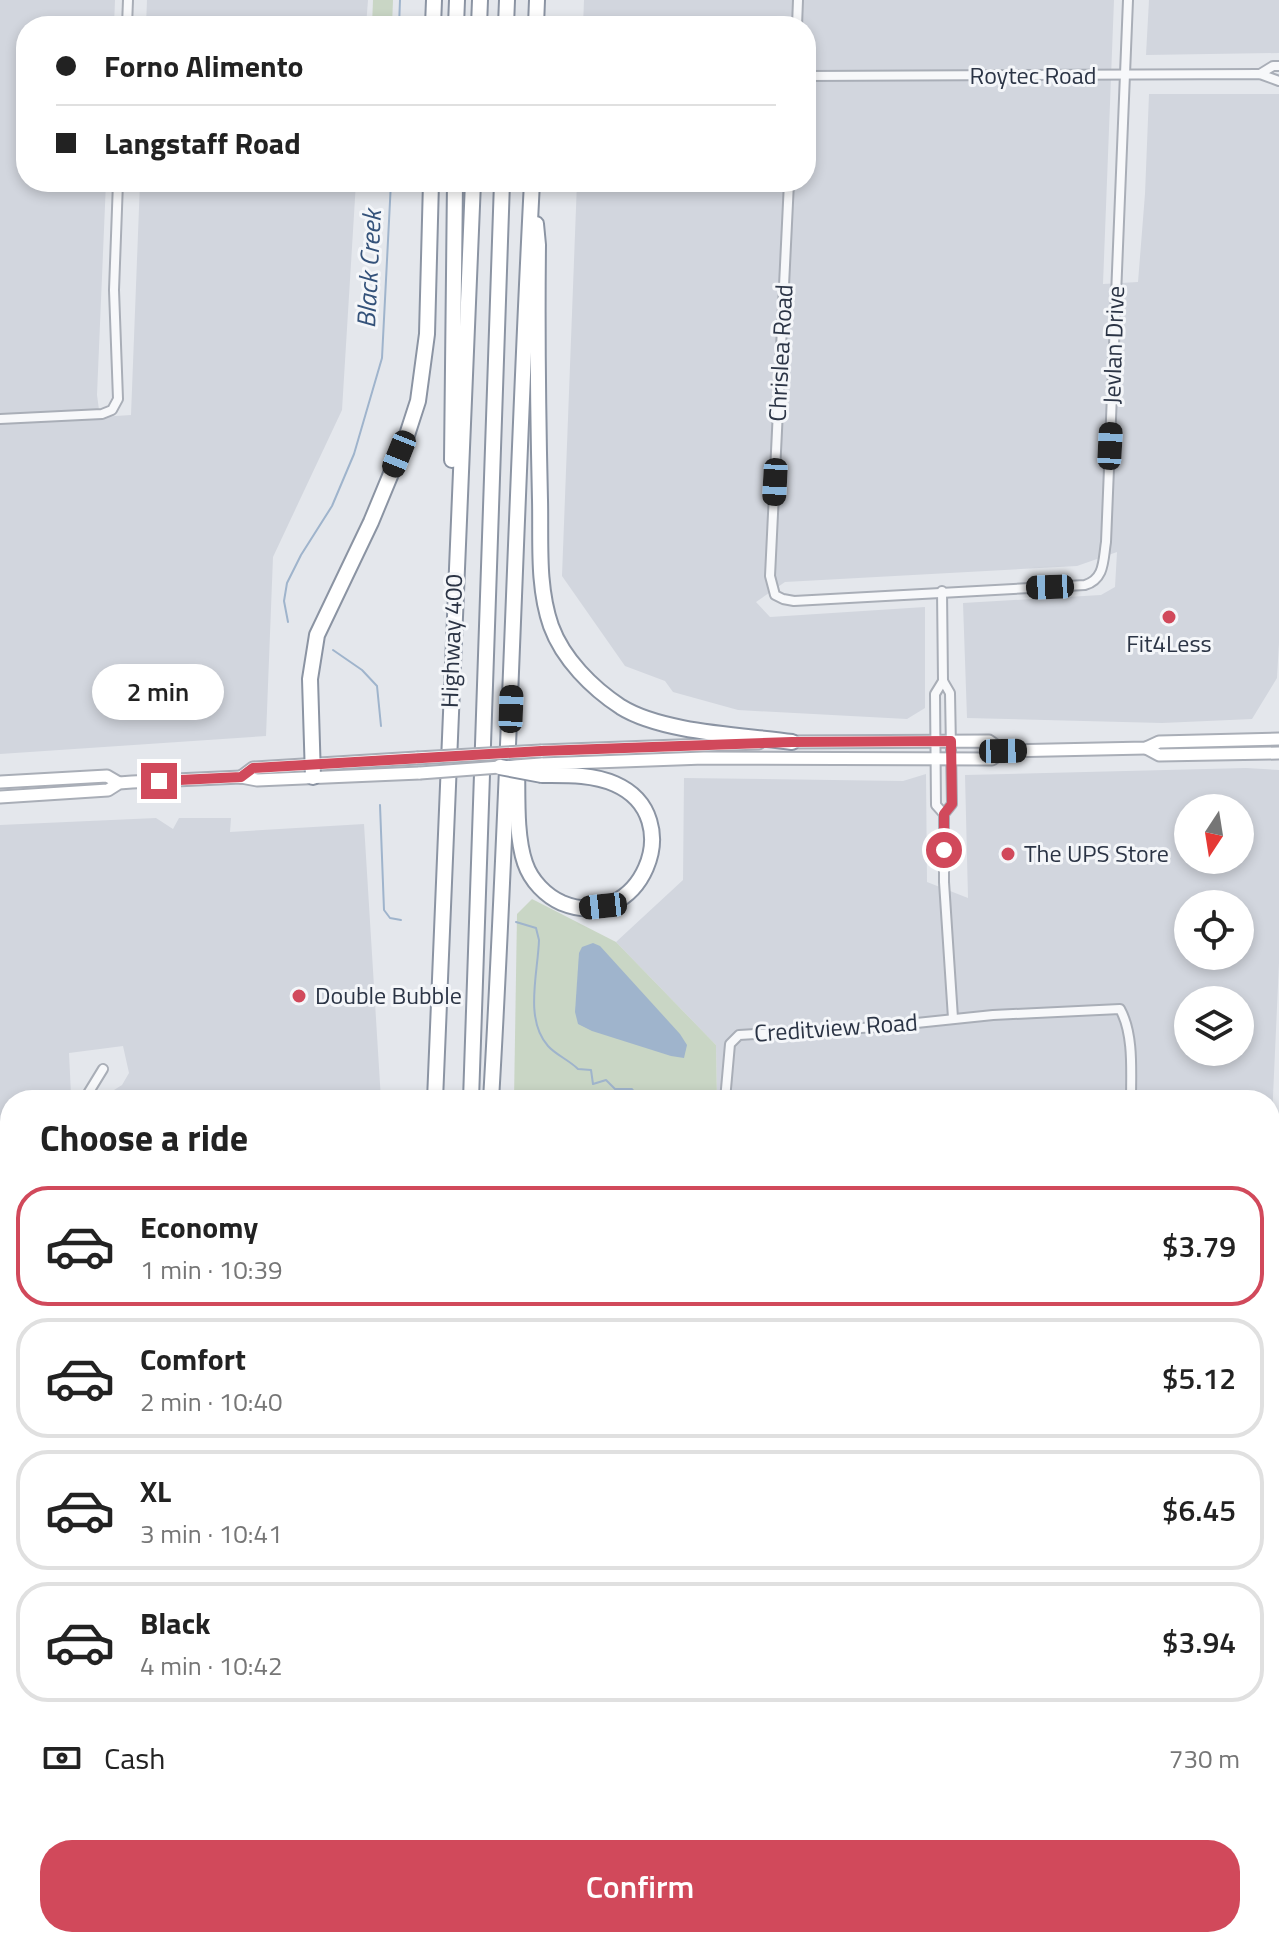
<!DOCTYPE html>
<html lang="en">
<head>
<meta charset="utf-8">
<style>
	:root { --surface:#fff; --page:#f2f2f2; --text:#222; --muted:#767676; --line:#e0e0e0; --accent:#d1495b }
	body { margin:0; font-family:"Titillium Web",sans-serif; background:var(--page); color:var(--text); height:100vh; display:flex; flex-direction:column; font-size:30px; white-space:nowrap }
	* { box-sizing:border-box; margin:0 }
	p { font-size:26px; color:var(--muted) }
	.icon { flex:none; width:44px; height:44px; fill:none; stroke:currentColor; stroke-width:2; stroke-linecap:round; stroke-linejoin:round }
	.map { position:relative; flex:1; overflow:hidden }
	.sheet { position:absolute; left:0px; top:1090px; width:1280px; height:858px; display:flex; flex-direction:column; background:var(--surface); border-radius:32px 32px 0 0; box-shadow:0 4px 12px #0003 }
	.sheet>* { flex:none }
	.top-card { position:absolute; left:16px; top:16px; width:800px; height:176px; border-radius:32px; box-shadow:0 4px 12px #0003; display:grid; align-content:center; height:176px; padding:0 40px; background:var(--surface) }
	.needle { width:52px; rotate:192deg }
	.buttons { position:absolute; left:1174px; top:794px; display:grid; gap:16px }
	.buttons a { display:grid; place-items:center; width:80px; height:80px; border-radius:50%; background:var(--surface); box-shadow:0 4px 12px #0003; font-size:40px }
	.end { position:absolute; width:36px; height:36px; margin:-18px; border:10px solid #d1495b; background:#fff; box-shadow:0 0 0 4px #fff }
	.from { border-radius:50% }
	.bubble { position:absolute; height:56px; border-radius:28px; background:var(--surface); box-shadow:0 4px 12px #0003; font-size:26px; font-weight:600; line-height:56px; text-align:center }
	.car { position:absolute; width:24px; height:48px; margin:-24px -12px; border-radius:10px; box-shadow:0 0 6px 2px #0007; background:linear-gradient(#222 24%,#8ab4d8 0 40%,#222 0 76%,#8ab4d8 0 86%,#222 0) }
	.top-card b { display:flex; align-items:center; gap:28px; height:76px; font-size:30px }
	.top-card b+b { border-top:2px solid var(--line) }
	.top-card i { width:20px; height:20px; background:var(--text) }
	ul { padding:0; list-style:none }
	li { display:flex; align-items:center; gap:24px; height:120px; margin:0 16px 12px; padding:0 24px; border:4px solid var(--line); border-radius:32px }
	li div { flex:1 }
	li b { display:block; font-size:30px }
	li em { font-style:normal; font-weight:600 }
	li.selected { border-color:var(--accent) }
	li>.icon { width:72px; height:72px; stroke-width:1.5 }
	h2 { padding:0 40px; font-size:36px; line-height:96px }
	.pay { display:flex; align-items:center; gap:20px; height:88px; padding:0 40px; font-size:30px }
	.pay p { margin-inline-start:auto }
	.action { display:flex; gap:16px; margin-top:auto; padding:16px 40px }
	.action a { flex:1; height:92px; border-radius:32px; background:var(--accent); color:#fff; font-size:32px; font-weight:600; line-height:92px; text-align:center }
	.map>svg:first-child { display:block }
	.built { fill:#d2d6de; fill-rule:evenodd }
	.green { fill:#c9d6c5 }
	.water { fill:#9fb4cc }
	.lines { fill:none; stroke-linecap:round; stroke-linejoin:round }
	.stream { stroke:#9fb4cc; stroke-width:2 }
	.minor-casing { stroke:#a9aeb7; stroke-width:12 }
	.secondary-casing { stroke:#a9aeb7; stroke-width:15 }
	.motorway-casing { stroke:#8b94a3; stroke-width:18 }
	.minor { stroke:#f7f8fa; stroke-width:8 }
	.secondary { stroke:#fff; stroke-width:11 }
	.motorway { stroke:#fff; stroke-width:14 }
	.secondary-bridge-casing { stroke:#a9aeb7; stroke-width:15; stroke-linecap:butt }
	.motorway-bridge-casing { stroke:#8b94a3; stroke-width:18; stroke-linecap:butt }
	.secondary-bridge { stroke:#fff; stroke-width:11 }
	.motorway-bridge { stroke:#fff; stroke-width:14 }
	.route { stroke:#d1495b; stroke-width:10 }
	.poi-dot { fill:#d1495b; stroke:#f4f6f9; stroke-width:3 }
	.labels { text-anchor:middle; stroke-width:6; stroke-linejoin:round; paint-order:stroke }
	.street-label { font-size:24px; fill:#2b3445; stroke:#f4f6f9 }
	.poi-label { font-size:24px; fill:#2b3445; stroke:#f4f6f9; text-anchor:start }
	.water-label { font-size:26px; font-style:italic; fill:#34527a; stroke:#f4f6f9 }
</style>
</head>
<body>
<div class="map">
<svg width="1279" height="1947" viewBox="0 0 1279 1947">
	<rect width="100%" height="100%" fill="#e4e7ec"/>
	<g class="built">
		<path d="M0,0H115L114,26H26V182H106L97,395L100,417L131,415L140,182H356L342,410L273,557L266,736L0,754Z"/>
		<path d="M147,0H368L366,26H146Z"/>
		<path d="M584,0H1114L1103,284L1138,282L1145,194L1149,94H1279V643L1277,678L1252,719L1162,723L967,718L963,603L1101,595L1115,587L1117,552L1077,566L785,582L756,602L770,617L925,607V708L907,719L738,710L673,692L665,681L625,666L562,576L577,182H806V26H583Z"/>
		<path d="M1149,0H1279V53L1146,55Z"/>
		<path d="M1246,768L1279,770V963L1270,1163V1100H717L716,1045L616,942L683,880L684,778L903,781L926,774L927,882L968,898L965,775ZM1188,808H1240V860H1188ZM1188,904H1240V956H1188ZM1188,1000H1240V1052H1188Z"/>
		<path d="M156,818L173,829L179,818H231L230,832L364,824L381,1100H98L122,1085L129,1073L123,1046L69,1053L71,1095L60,1100H10V1123L0,1127V825Z"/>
		<path d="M10,1148V1466L0,1467V1152Z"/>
		<path d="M10,1492V1892L0,1893V1493Z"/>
		<path d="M260,1938H316L314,1947H300Z"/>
		<path d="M622,1938H990L991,1947H622Z"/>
	</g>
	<g class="green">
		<path d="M373,0H393L392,26H372Z"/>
		<path d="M532,899L616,942L716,1045L717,1100H514L517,914Z"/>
		<path d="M440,1938H622V1947H439Z"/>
	</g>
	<path class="water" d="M593,943L600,946L680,1034L687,1045L684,1058L671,1056L592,1031L578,1024L575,1012L579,953L582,947Z"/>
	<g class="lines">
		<g class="stream">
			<path d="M399,26L400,0"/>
			<path d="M288,622L284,601L287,583L301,555L332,506L354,454L382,358L391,182"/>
			<path d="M333,650L362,670L377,686L381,726"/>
			<path d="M380,805L384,910L390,918L401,920"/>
			<path d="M516,922L536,928L539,940C538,973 524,1019 548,1046C556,1055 569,1060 578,1069L591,1070L593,1084L606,1080L615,1089H632L640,1100"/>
			<path d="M1060,1938L1063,1947"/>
		</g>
		<g class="minor-casing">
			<g id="minor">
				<path d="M127,26L128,0"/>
				<path d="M797,26L798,0"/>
				<path d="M1260,74L1273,66H1279"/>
				<path d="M806,76L1260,74L1279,81"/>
				<path d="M789,182L770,576L775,595L783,599L794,601L1085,585C1105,579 1103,560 1106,542L1128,0"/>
				<path d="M0,419L102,414L112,410L118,399L114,290L118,182"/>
				<path d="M942,591L943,681L950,693L952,804L944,814V882L953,1018"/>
				<path d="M943,681L935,694L936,805L944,814"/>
				<path d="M84,1100L103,1069"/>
				<path d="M725,1100L730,1044L739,1035L878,1027L993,1015L1120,1009C1134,1034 1131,1072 1131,1100"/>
				<path d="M0,1143L10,1140"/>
				<path d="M1270,1234L1279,1233"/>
				<path d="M0,1483H10"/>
				<path d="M83,1947L88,1938"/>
			</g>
		</g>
		<g class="secondary-casing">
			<g id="secondary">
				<path d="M784,742L989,741L1003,751L1146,748L1159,742L1279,739"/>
				<path d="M1146,748L1159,755L1279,753"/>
				<path d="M541,751L759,743"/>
				<path d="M541,764L704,758L992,759L1003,751"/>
				<path d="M241,777L253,768L417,758"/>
				<path d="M0,782L107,776L119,783"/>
				<path d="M0,797L108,790L119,783L132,782L241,777L257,780L420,773"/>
				<path d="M1270,1610L1275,1512L1279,1343"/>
				<path d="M1270,1828L1275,1824L1279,1731"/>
				<path d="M1264,1947V1938"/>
			</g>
		</g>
		<g class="motorway-casing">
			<g id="motorway">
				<path d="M433,26L434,0"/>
				<path d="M456,26L457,0"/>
				<path d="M479,26L480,0"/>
				<path d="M506,26L507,0"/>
				<path d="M536,26L537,0"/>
				<path d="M536,224L538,245C537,330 538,415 540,500C541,541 537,586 551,626C563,659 592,688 621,707C663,733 743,735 792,742"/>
				<path d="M452,460L455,182"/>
				<path d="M517,760C518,791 515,834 525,863C531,881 546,896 562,903C640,935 690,817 615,784C592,774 566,775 542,775"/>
				<path d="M313,777L310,679L317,635L371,522L407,435L418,401L427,334L431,182"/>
				<path d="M435,1100L473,182"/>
				<path d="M471,1100L502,182"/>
				<path d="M491,1100C509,794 516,488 532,182"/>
				<path d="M340,1947L342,1938"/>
				<path d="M365,1947L366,1938"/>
				<path d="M399,1947L401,1938"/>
			</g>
		</g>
		<use href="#minor" class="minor"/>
		<use href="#secondary" class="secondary"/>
		<use href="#motorway" class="motorway"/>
		<g class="secondary-bridge-casing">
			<g id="secondary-bridge">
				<path d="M417,758L541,751"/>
				<path d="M420,773L541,764"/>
			</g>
		</g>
		<g class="motorway-bridge-casing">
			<path id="motorway-bridge" d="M500,767L542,775"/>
		</g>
		<use href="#secondary-bridge" class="secondary-bridge"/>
		<use href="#motorway-bridge" class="motorway-bridge"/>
	</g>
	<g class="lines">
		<path class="route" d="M159,781L241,777L253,768L541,751L792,742L951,741L952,804L944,814V850"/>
	</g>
	<g class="poi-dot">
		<circle cx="1169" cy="617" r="8"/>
		<circle cx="1008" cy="854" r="8"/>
		<circle cx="299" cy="996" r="8"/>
	</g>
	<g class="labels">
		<g class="street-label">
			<text x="1033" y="84">Roytec Road</text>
			<text transform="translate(1114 345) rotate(-88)" y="8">Jevlan Drive</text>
			<text transform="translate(781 353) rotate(-87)" y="8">Chrislea Road</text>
			<text transform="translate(452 641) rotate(-88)" y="8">Highway 400</text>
			<text transform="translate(836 1028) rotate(-4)" y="8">Creditview Road</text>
		</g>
		<g class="poi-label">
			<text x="1169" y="652" text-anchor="middle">Fit4Less</text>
			<text x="1024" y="862">The UPS Store</text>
			<text x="315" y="1004">Double Bubble</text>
		</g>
		<g class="water-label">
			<text transform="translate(369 269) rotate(-87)" y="9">Black Creek</text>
		</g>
	</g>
</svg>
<div class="buttons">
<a><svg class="needle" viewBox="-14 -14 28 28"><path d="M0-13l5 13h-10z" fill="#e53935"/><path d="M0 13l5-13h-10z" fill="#767676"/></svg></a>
<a><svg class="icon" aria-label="locate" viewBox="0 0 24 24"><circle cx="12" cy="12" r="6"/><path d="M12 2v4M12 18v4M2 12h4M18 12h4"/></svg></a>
<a><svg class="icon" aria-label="layers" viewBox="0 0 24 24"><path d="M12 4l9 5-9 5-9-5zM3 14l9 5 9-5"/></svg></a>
</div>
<i class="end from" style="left:944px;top:850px"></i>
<i class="end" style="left:159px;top:781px"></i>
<div class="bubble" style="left:92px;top:664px;width:132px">2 min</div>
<i class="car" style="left:1110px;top:446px;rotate:3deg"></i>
<i class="car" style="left:399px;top:454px;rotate:202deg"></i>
<i class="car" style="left:775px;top:482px;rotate:183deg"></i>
<i class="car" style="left:1050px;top:587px;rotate:268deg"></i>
<i class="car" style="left:511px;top:709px;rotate:2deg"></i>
<i class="car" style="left:1003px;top:751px;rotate:89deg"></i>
<i class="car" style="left:603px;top:906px;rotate:264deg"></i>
<div class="top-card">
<b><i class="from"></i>Forno Alimento</b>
<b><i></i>Langstaff Road</b>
</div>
<section class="sheet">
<h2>Choose a ride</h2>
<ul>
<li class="selected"><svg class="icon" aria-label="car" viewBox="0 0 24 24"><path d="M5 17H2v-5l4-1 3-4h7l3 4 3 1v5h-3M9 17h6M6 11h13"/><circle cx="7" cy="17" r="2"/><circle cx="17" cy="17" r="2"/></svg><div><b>Economy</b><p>1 min · 10:39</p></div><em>$3.79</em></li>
<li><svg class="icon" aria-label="car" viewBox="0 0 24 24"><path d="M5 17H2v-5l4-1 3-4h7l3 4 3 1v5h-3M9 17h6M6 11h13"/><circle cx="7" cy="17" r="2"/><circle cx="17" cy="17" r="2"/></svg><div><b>Comfort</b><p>2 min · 10:40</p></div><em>$5.12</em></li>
<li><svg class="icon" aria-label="car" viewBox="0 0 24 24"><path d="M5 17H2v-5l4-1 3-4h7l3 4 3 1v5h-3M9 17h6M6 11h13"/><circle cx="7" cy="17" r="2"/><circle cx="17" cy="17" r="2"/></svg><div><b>XL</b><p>3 min · 10:41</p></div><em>$6.45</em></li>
<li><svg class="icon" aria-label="car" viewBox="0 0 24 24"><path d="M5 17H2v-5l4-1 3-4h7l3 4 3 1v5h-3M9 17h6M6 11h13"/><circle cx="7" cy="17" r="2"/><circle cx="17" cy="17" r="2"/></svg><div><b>Black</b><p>4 min · 10:42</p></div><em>$3.94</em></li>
</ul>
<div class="pay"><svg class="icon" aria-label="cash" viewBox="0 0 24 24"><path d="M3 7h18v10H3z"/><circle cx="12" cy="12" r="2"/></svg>Cash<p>730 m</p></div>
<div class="action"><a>Confirm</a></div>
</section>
</div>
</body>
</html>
